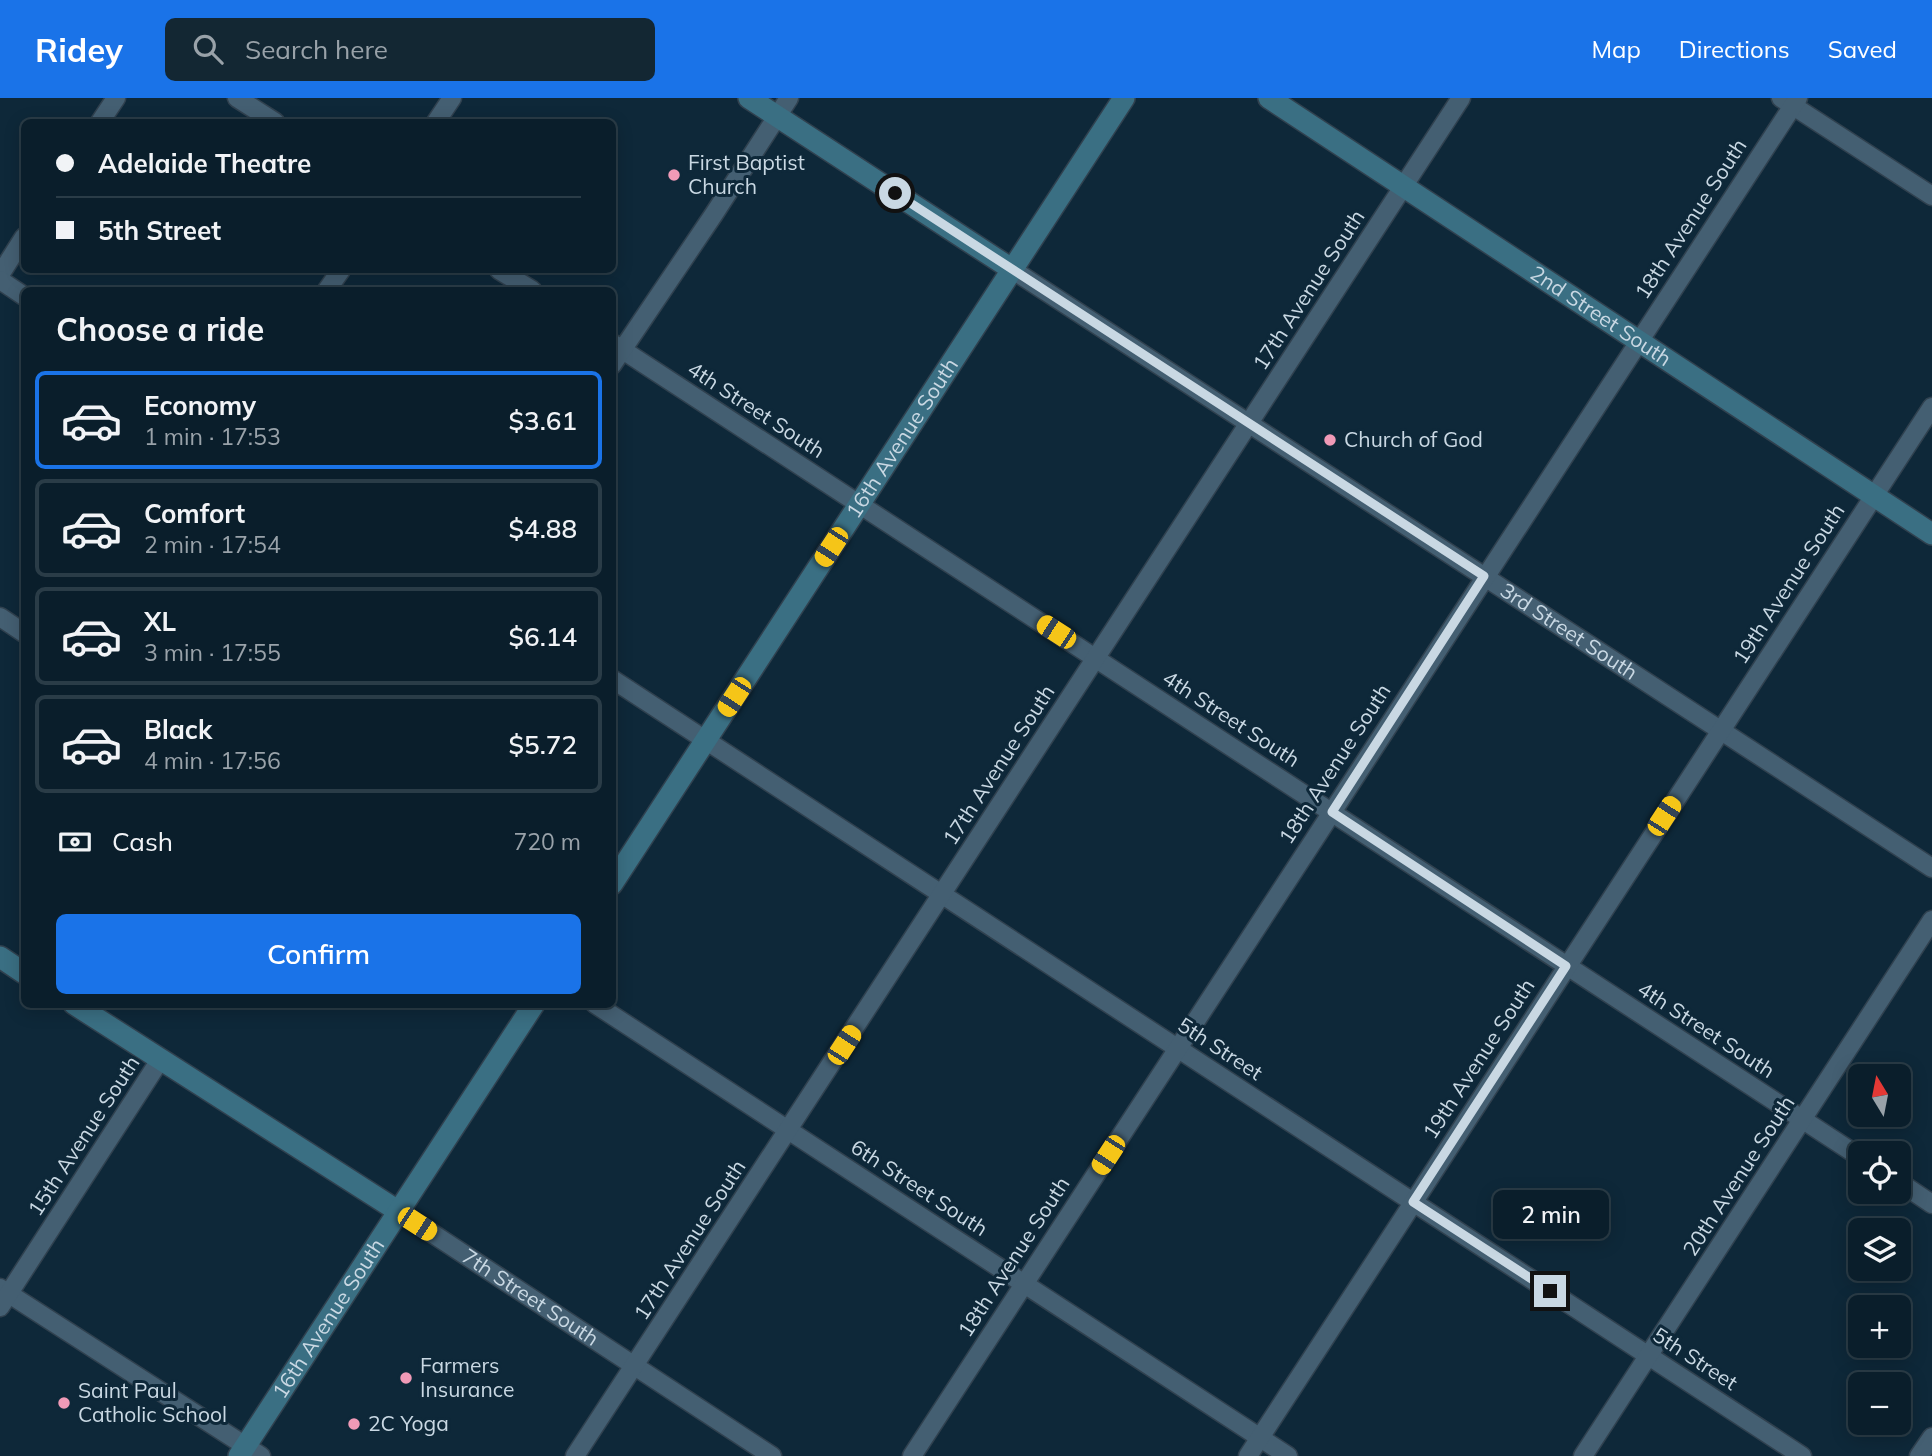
<!DOCTYPE html>
<html lang="en">
<head>
<meta charset="utf-8">
<style>
	:root { --surface:#0a1e2b; --page:#132733; --text:#f1f3f6; --muted:#99a2a9; --line:#2a3c47; --accent:#1a73e8 }
	body { margin:0; font-family:Mulish,sans-serif; background:var(--page); color:var(--text); height:100vh; display:flex; flex-direction:column; font-size:26px; white-space:nowrap }
	* { box-sizing:border-box; margin:0 }
	p { font-size:23px; color:var(--muted) }
	.icon { flex:none; width:38px; height:38px; fill:none; stroke:currentColor; stroke-width:2; stroke-linecap:round; stroke-linejoin:round }
	.map { position:relative; flex:1; overflow:hidden }
	.side { position:absolute; left:21px; top:189px; width:595px; height:721px; display:flex; flex-direction:column; background:var(--surface); border-radius:10px; box-shadow:0 4px 18px #0003,0 0 0 2px var(--line) }
	.side>* { flex:none }
	.guide { position:absolute; left:21px; top:21px; width:595px; height:154px; border-radius:10px; box-shadow:0 4px 18px #0003,0 0 0 2px var(--line); display:grid; align-content:center; height:154px; padding:0 35px; background:var(--surface) }
	.needle { width:46px; rotate:350deg }
	.buttons { position:absolute; left:1848px; top:966px; display:grid; gap:14px }
	.buttons a { display:grid; place-items:center; width:63px; height:63px; border-radius:10px; background:var(--surface); box-shadow:0 4px 18px #0003,0 0 0 2px var(--line); font-size:35px }
	.end { position:absolute; width:32px; height:32px; margin:-16px; border:9px solid #c9d8e3; background:#111; box-shadow:0 0 0 4px #111 }
	.from { border-radius:50% }
	.bubble { position:absolute; height:49px; border-radius:10px; background:var(--surface); box-shadow:0 4px 18px #0003,0 0 0 2px var(--line); font-size:23px; font-weight:600; line-height:49px; text-align:center }
	.car { position:absolute; width:21px; height:42px; margin:-21px -10px; border-radius:9px; box-shadow:0 0 5px 2px #0007; background:linear-gradient(#f5c518 24%,#345 0 40%,#f5c518 0 76%,#345 0 86%,#f5c518 0) }
	.guide b { display:flex; align-items:center; gap:24px; height:66px; font-size:26px }
	.guide b+b { border-top:2px solid var(--line) }
	.guide i { width:18px; height:18px; background:var(--text) }
	ul { padding:0; list-style:none }
	li { display:flex; align-items:center; gap:21px; height:98px; margin:0 14px 10px; padding:0 21px; border:4px solid var(--line); border-radius:10px }
	li div { flex:1 }
	li b { display:block; font-size:26px }
	li em { font-style:normal; font-weight:600 }
	li.on { border-color:var(--accent) }
	li>.icon { width:63px; height:63px; stroke-width:1.5 }
	h2 { padding:0 35px; font-size:32px; line-height:84px }
	.pay { display:flex; align-items:center; gap:18px; height:77px; padding:0 35px; font-size:26px }
	.pay p { margin-inline-start:auto }
	.primary-button { display:flex; gap:14px; margin-top:auto; padding:14px 35px }
	.primary-button a { flex:1; height:80px; border-radius:10px; background:var(--accent); color:#fff; font-size:28px; font-weight:600; line-height:80px; text-align:center }
	header { display:flex; align-items:center; gap:42px; box-sizing:border-box; height:98px; padding:0 35px; background:var(--accent); color:#fff }
	header strong { font-size:33px }
	nav { display:flex; gap:38px; margin-inline-start:auto; font-size:24px }
	.search { width:490px; height:63px; background:var(--page); display:flex; align-items:center; gap:18px; box-sizing:border-box; padding:0 24px; border-radius:10px; color:var(--muted); font-size:26px }
	.map>svg:first-child { display:block }
	.lines { fill:none; stroke-linecap:round; stroke-linejoin:round }
	.street-casing { stroke:#30414f; stroke-width:21 }
	.secondary-casing { stroke:#30414f; stroke-width:24 }
	.street { stroke:#445f72; stroke-width:18 }
	.secondary { stroke:#3a6f83; stroke-width:21 }
	.route { stroke:#c9d8e3; stroke-width:9 }
	.poi-dot { fill:#f09ab7; stroke:#0e2839; stroke-width:2.5 }
	.labels { text-anchor:middle; stroke-width:6; stroke-linejoin:round; paint-order:stroke }
	.poi-label { font-size:21px; fill:#c9d8e3; stroke:#0e2839; text-anchor:start }
	.street-label { font-size:21px; fill:#c9d8e3; stroke:#0e2839 }
</style>
</head>
<body>
<header>
<strong>Ridey</strong>
<div class="search"><svg class="icon" aria-label="search" viewBox="0 0 24 24"><circle cx="10" cy="10" r="6"/><path d="M15 15l6 6"/></svg>Search here</div>
<nav><a>Map</a><a>Directions</a><a>Saved</a></nav>
</header>
<div class="map">
<svg width="1932" height="1358" viewBox="0 0 1932 1358">
	<rect width="100%" height="100%" fill="#0e2839"/>
	<g class="lines">
		<g class="street-casing">
			<g id="street">
				<path d="M237,0L275,24"/>
				<path d="M1781,0L1932,98"/>
				<path d="M100,24L116,0"/>
				<path d="M436,24L452,0"/>
				<path d="M499,172L532,192"/>
				<path id="s1" d="M1013,172L1932,770"/>
				<path d="M0,177L24,139"/>
				<path d="M0,182L24,198"/>
				<path d="M327,192L341,172"/>
				<path d="M612,245L1860,1059"/>
				<path d="M612,267L714,116L789,0"/>
				<path d="M0,519L24,535"/>
				<path d="M612,581L1802,1358"/>
				<path d="M595,906L1288,1358"/>
				<path d="M1899,1084L1932,1106"/>
				<path id="s2" d="M398,1113L772,1358"/>
				<path d="M0,1190L261,1358"/>
				<path d="M0,1209L160,962"/>
				<path d="M575,1358L1461,0"/>
				<path d="M912,1358L1798,0"/>
				<path d="M1248,1358L1932,309"/>
				<path d="M1583,1358L1932,822"/>
				<path d="M1919,1358L1932,1339"/>
			</g>
		</g>
		<g class="secondary-casing">
			<g id="secondary">
				<path d="M749,0L1013,172"/>
				<path id="s3" d="M1269,0L1932,436"/>
				<path id="s4" d="M612,786L1124,0"/>
				<path d="M0,859L24,875"/>
				<path d="M74,906L398,1113"/>
				<path id="s5" d="M239,1358L534,906"/>
			</g>
		</g>
		<use href="#street" class="street"/>
		<use href="#secondary" class="secondary"/>
	</g>
	<g class="lines">
		<path class="route" d="M895,95L1484,478L1332,714L1566,868L1413,1104L1550,1193"/>
	</g>
	<g class="poi-dot">
		<circle cx="674" cy="77" r="7"/>
		<circle cx="1330" cy="342" r="7"/>
		<circle cx="406" cy="1280" r="7"/>
		<circle cx="64" cy="1305" r="7"/>
		<circle cx="354" cy="1326" r="7"/>
	</g>
	<g class="labels">
		<g class="poi-label">
			<text x="688" y="72">First Baptist<tspan x="688" dy="24">Church</tspan></text>
			<text x="1344" y="349">Church of God</text>
			<text x="420" y="1275">Farmers<tspan x="420" dy="24">Insurance</tspan></text>
			<text x="78" y="1300">Saint Paul<tspan x="78" dy="24">Catholic School</tspan></text>
			<text x="368" y="1333">2C Yoga</text>
		</g>
		<g class="street-label">
			<text transform="translate(1691 121) rotate(-57)" y="7">18th Avenue South</text>
			<text transform="translate(1309 192) rotate(-57)" y="7">17th Avenue South</text>
			<text dy="7" stroke="none"><textPath href="#s3" startOffset="397">2nd Street South</textPath></text>
			<text transform="translate(756 312) rotate(33)" y="7">4th Street South</text>
			<text dy="7" stroke="none"><textPath href="#s4" startOffset="532">16th Avenue South</textPath></text>
			<text transform="translate(1789 486) rotate(-57)" y="7">19th Avenue South</text>
			<text dy="7" stroke="none"><textPath href="#s1" startOffset="663">3rd Street South</textPath></text>
			<text transform="translate(1231 621) rotate(33)" y="7">4th Street South</text>
			<text transform="translate(1335 666) rotate(-57)" y="7">18th Avenue South</text>
			<text transform="translate(999 667) rotate(-57)" y="7">17th Avenue South</text>
			<text transform="translate(1706 932) rotate(33)" y="7">4th Street South</text>
			<text transform="translate(1220 951) rotate(33)" y="7">5th Street</text>
			<text transform="translate(1479 961) rotate(-57)" y="7">19th Avenue South</text>
			<text transform="translate(84 1038) rotate(-57)" y="7">15th Avenue South</text>
			<text transform="translate(1739 1078) rotate(-57)" y="7">20th Avenue South</text>
			<text transform="translate(919 1090) rotate(33)" y="7">6th Street South</text>
			<text transform="translate(690 1142) rotate(-57)" y="7">17th Avenue South</text>
			<text transform="translate(1014 1159) rotate(-57)" y="7">18th Avenue South</text>
			<text dy="7" stroke="none"><textPath href="#s2" startOffset="158">7th Street South</textPath></text>
			<text dy="7" stroke="none"><textPath href="#s5" startOffset="164">16th Avenue South</textPath></text>
			<text transform="translate(1695 1261) rotate(33)" y="7">5th Street</text>
		</g>
	</g>
</svg>
<div class="buttons">
<a><svg class="needle" viewBox="-14 -14 28 28"><path d="M0-13l5 13h-10z" fill="#e53935"/><path d="M0 13l5-13h-10z" fill="#99a2a9"/></svg></a>
<a><svg class="icon" aria-label="locate" viewBox="0 0 24 24"><circle cx="12" cy="12" r="6"/><path d="M12 2v4M12 18v4M2 12h4M18 12h4"/></svg></a>
<a><svg class="icon" aria-label="layers" viewBox="0 0 24 24"><path d="M12 4l9 5-9 5-9-5zM3 14l9 5 9-5"/></svg></a>
<a>+</a>
<a>−</a>
</div>
<i class="end from" style="left:895px;top:95px"></i>
<i class="end" style="left:1550px;top:1193px"></i>
<div class="bubble" style="left:1493px;top:1092px;width:116px">2 min</div>
<i class="car" style="left:831px;top:449px;rotate:213deg"></i>
<i class="car" style="left:1056px;top:534px;rotate:303deg"></i>
<i class="car" style="left:734px;top:599px;rotate:213deg"></i>
<i class="car" style="left:1664px;top:718px;rotate:33deg"></i>
<i class="car" style="left:844px;top:947px;rotate:33deg"></i>
<i class="car" style="left:1108px;top:1057px;rotate:213deg"></i>
<i class="car" style="left:417px;top:1126px;rotate:123deg"></i>
<div class="guide">
<b><i class="from"></i>Adelaide Theatre</b>
<b><i></i>5th Street</b>
</div>
<section class="side">
<h2>Choose a ride</h2>
<ul>
<li class="on"><svg class="icon" aria-label="car" viewBox="0 0 24 24"><path d="M5 17H2v-5l4-1 3-4h7l3 4 3 1v5h-3M9 17h6M6 11h13"/><circle cx="7" cy="17" r="2"/><circle cx="17" cy="17" r="2"/></svg><div><b>Economy</b><p>1 min · 17:53</p></div><em>$3.61</em></li>
<li><svg class="icon" aria-label="car" viewBox="0 0 24 24"><path d="M5 17H2v-5l4-1 3-4h7l3 4 3 1v5h-3M9 17h6M6 11h13"/><circle cx="7" cy="17" r="2"/><circle cx="17" cy="17" r="2"/></svg><div><b>Comfort</b><p>2 min · 17:54</p></div><em>$4.88</em></li>
<li><svg class="icon" aria-label="car" viewBox="0 0 24 24"><path d="M5 17H2v-5l4-1 3-4h7l3 4 3 1v5h-3M9 17h6M6 11h13"/><circle cx="7" cy="17" r="2"/><circle cx="17" cy="17" r="2"/></svg><div><b>XL</b><p>3 min · 17:55</p></div><em>$6.14</em></li>
<li><svg class="icon" aria-label="car" viewBox="0 0 24 24"><path d="M5 17H2v-5l4-1 3-4h7l3 4 3 1v5h-3M9 17h6M6 11h13"/><circle cx="7" cy="17" r="2"/><circle cx="17" cy="17" r="2"/></svg><div><b>Black</b><p>4 min · 17:56</p></div><em>$5.72</em></li>
</ul>
<div class="pay"><svg class="icon" aria-label="cash" viewBox="0 0 24 24"><path d="M3 7h18v10H3z"/><circle cx="12" cy="12" r="2"/></svg>Cash<p>720 m</p></div>
<div class="primary-button"><a>Confirm</a></div>
</section>
</div>
</body>
</html>
